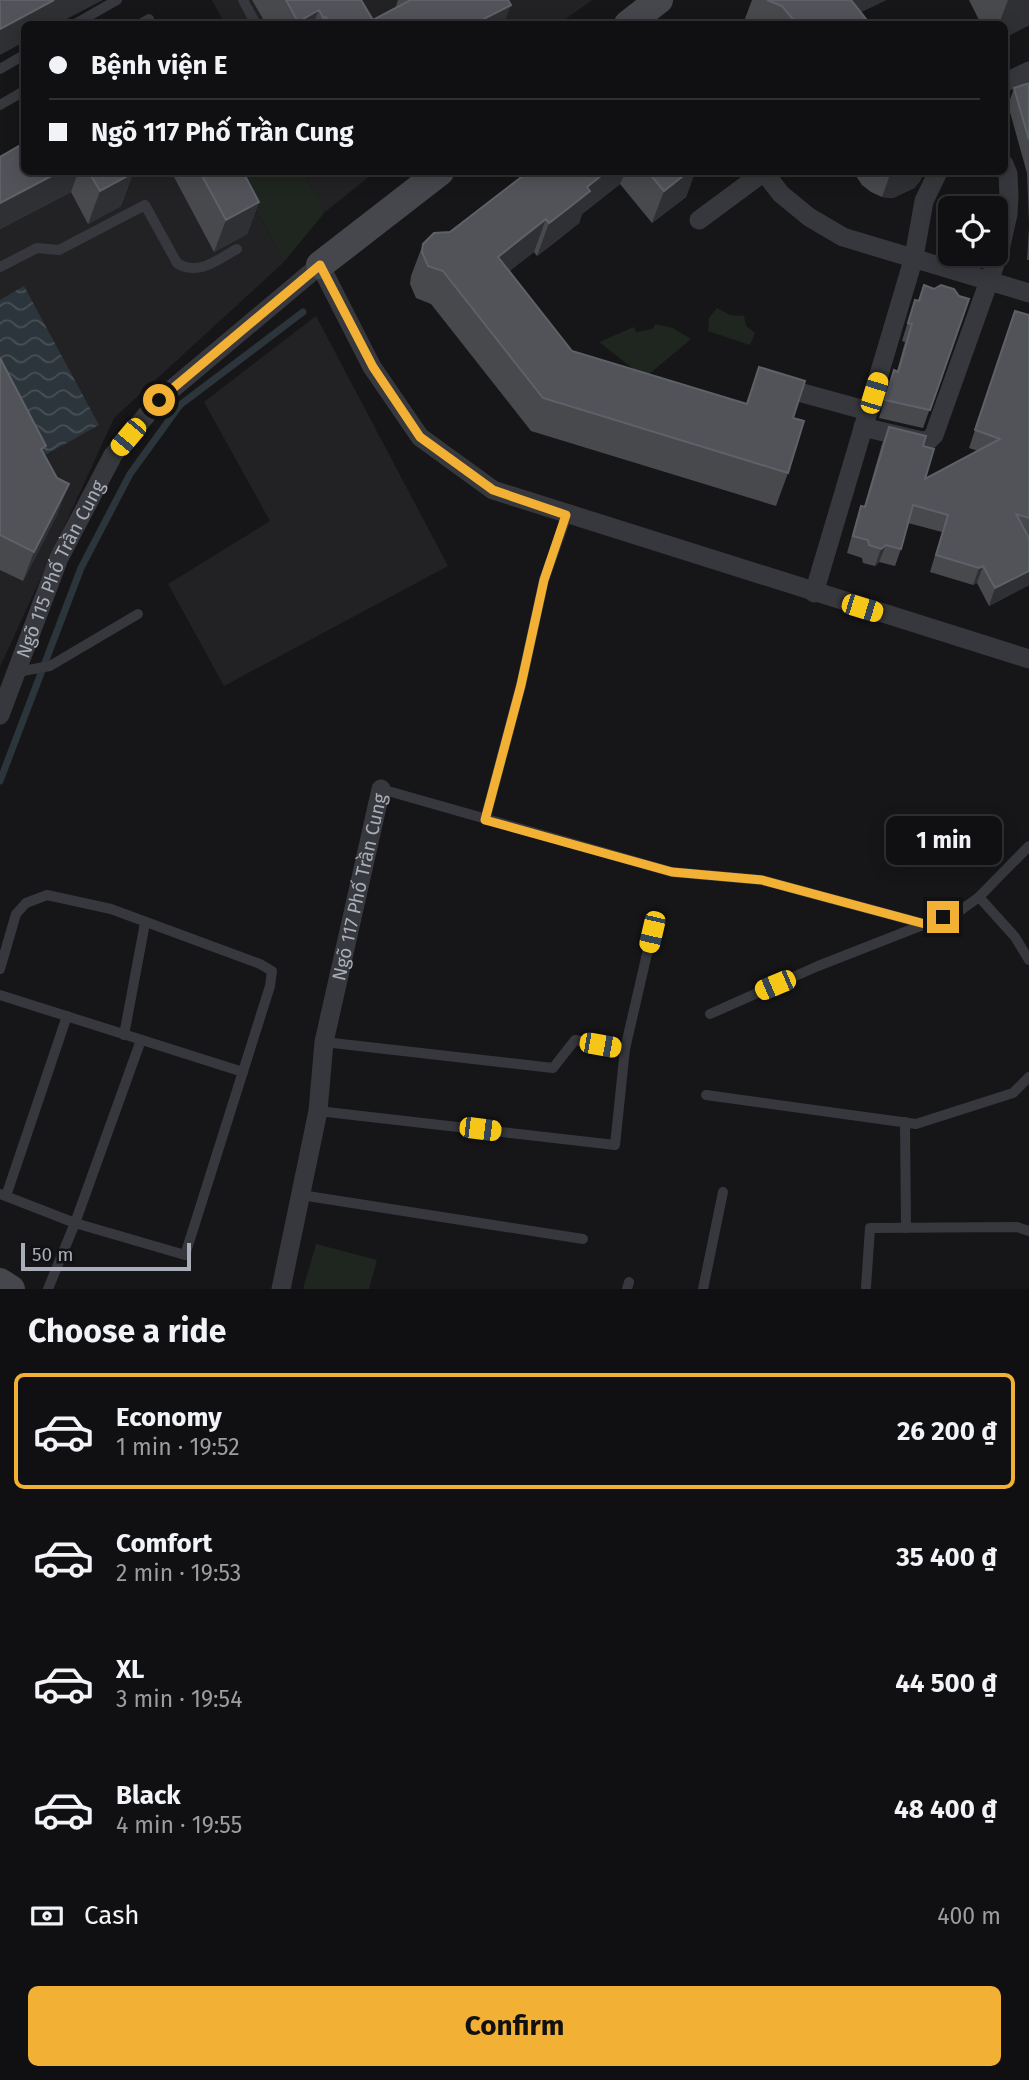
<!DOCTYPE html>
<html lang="en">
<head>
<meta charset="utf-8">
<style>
	:root { --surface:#101012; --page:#1e1e20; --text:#f1f3f6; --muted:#9c9d9f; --line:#303032; --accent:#f2b134 }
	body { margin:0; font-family:"Fira Sans",sans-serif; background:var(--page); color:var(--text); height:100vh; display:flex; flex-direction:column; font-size:26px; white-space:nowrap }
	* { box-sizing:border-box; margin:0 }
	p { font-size:23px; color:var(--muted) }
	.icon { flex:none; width:38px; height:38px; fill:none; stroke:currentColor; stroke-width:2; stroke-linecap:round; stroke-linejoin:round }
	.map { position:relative; height:1289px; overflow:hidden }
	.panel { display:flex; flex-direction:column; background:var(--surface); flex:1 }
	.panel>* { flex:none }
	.top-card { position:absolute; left:21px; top:21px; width:987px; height:154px; border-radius:10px; box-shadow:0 4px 18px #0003,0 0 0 2px var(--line); display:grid; align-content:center; height:154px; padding:0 28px; background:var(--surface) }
	.tools { position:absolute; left:938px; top:196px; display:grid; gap:14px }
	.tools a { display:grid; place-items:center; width:70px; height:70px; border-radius:10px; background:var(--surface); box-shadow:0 4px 18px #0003,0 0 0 2px var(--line); font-size:35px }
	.scale { position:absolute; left:21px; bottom:18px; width:170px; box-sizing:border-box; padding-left:7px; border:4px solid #a8adb8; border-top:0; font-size:19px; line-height:24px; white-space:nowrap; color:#a8adb8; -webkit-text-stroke:5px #111113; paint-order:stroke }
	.end { position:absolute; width:32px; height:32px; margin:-16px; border:9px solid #f2b134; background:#111; box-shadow:0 0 0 4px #111 }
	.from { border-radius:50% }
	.bubble { position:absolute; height:49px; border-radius:10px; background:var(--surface); box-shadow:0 4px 18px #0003,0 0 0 2px var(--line); font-size:23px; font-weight:700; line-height:49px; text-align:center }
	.car { position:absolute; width:21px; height:42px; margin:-21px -10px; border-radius:9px; box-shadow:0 0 5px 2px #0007; background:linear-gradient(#f5c518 24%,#345 0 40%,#f5c518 0 76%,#345 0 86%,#f5c518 0) }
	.top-card b { display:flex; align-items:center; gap:24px; height:66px; font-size:26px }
	.top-card b+b { border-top:2px solid var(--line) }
	.top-card i { width:18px; height:18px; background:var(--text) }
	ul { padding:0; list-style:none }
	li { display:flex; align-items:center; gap:21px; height:116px; margin:0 14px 10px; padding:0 14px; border:4px solid transparent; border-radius:10px }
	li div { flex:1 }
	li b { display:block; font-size:26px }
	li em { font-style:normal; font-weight:700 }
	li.selected { border-color:var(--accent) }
	li>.icon { width:63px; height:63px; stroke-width:1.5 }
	h2 { padding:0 28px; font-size:32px; line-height:84px }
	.pay { display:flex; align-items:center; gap:18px; height:77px; padding:0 28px; font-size:26px }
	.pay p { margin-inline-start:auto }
	.primary-button { display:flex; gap:14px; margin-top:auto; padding:14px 28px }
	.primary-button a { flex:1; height:80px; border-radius:10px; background:var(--accent); color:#111; font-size:28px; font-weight:700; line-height:80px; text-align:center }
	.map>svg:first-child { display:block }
	.built { fill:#222225 }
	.green { fill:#1e261f }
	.water { fill:url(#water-waves) }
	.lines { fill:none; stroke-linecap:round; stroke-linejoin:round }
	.stream { stroke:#2c353c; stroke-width:7 }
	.lane { stroke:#37383d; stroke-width:10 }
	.street { stroke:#37383d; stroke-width:19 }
	.secondary { stroke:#45474d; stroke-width:28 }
	.wall { fill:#47494d }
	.shaded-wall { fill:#2f3033 }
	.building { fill:#525359; stroke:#5f6168; stroke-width:2 }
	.route { stroke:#f2b134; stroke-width:9 }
	.labels { text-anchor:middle; stroke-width:5; stroke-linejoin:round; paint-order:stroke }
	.street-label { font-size:19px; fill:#a8adb8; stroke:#111113 }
</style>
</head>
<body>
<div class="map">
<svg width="1029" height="1289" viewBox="0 0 1029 1289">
	<defs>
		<pattern id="water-waves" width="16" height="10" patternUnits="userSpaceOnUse" patternTransform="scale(1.75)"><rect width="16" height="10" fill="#2c353c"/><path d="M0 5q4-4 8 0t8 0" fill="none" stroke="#485056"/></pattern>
	</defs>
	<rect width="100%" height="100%" fill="#161618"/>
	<g class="built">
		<path d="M212,0H592L559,24H225Z"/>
		<path d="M24,172H236L284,262L114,418L0,667V178Z"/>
		<path d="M304,172H375L325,212Z"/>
		<path d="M316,316L448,566L224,686L168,584L270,521L204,402Z"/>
	</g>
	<g class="green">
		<path d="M236,172H304L325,212L284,262Z"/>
		<path d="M717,308L730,315L744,316L746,326L755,333L750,345L708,331L709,318Z"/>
		<path d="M655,324L673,328L691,339L648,375L640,374L599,342L634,327L636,332L653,329Z"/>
		<path d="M316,1244L377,1260L369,1289H303Z"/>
	</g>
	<path class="water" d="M24,286L99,425L36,460L0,393V300Z"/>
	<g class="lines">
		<path class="stream" d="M0,781L81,568L130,474L180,405L303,312"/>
		<g class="lane">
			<path d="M243,0L256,24"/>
			<path d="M75,24L117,0"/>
			<path d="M140,24L149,19"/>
			<path d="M0,69L24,55"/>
			<path d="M0,105L24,91"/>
			<path d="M0,267L37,248L59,250L145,205L177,263C198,277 218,259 237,249"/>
			<path d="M17,672L50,666L138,614"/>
			<path d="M381,789L672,872L762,880L925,924"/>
			<path d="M485,820L521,685L544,580L567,515"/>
			<path d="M979,897L1015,937L1029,960"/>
			<path d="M0,969L16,914L26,903L47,895L111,909L260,964L272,971L270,986L185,1255L75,1223L48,1289"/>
			<path d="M0,995L243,1072"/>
			<path d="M710,1014L818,966L961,910L979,897L1029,846"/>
			<path d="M124,1035L145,923"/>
			<path d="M324,1042L553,1068L575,1040L625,1049"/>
			<path d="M706,1095L916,1124L1013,1093L1029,1077"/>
			<path d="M318,1111L615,1145L625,1049L652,932"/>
			<path d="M905,1122L906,1228"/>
			<path d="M0,1194L75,1223L141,1040"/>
			<path d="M301,1195L583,1239"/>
			<path d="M6,1196L67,1016"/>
			<path d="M866,1287L870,1228L1017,1227L1029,1231"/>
			<path d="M627,1289L629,1282"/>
			<path d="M703,1289L723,1192"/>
		</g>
		<g class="street">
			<path d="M1004,83L1029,71"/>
			<path d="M764,172L781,194L809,217L843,237L1029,293"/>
			<path d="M699,220L764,172"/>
			<path d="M777,386L868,411"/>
			<path d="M863,427L922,441L929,440L934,435L1000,250L1008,214L1009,197L1008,174L1004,164"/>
			<path d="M814,593L914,257L924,201L938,172"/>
			<path id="s1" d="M0,715L59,558L113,455L159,400L320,265L372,367L420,437L493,490L1029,659"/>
			<path id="s2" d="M281,1289L318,1111L324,1042L381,789"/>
		</g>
		<g class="secondary">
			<path d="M628,24L659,0"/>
			<path d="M320,265L440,172"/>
			<path d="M0,1282L11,1289"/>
		</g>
	</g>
	<g class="wall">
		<path d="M252,0H361L373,20L395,9L398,0H509L504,24H266Z"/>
		<path d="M752,0H886L861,12L870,24H743Z"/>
		<path d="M969,0H1029V25L1004,38V24H981Z"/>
		<path d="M1029,83V223L1027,173L1008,105L1014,88Z"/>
		<path d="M0,157L24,172H132L133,173L121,206L88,224L71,192L0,229Z"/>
		<path d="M176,172H243L259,202L247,234L214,252L174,177Z"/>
		<path d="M528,172H695L686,197L652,223L620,184L582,214L579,223L554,243L537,256L534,252L509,271L572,351L746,404L759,367L793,418L788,473L776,506L531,431L431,304L416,298L410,284L411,276L423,244L450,232Z"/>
		<path d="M855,172H924L920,181L914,188L893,198L882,197L871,192L862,185L856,176Z"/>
		<path d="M1029,227V260H1027Z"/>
		<path d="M924,285L969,299L923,428L879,418L888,388L894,370L897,371L905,342L902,341L909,318L915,300L918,301Z"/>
		<path d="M1029,315V585L989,606L977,583L973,585L930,572L942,532L908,523L901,549L895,566L879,562L875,566L863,563L862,558L847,553L855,524L861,506L864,507L882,444L889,427L923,446L925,479L978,451L969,448L1009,328Z"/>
		<path d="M0,358L44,453L58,513L23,581L0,570Z"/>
	</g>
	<g class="shaded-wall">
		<path d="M54,0H103L57,24H24V42L0,55V29Z"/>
		<path d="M494,0H509L507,7L511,5L504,24H474Z"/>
		<path d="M836,0H886L853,16Z"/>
		<path d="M1008,0H1029V25L1004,38V24H999Z"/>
		<path d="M319,10L313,24H297L298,22Z"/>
		<path d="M59,172H78L71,192L0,229V203Z"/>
		<path d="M606,172H625L620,184L582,214L579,223L537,256L549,223L587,187Z"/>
		<path d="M688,172H695L686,197L652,223L664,191Z"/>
		<path d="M891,172H924L920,181L914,188L893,198L882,197Z"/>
		<path d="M133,173L121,206L88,224L100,191Z"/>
		<path d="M259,202L247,234L214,252L226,220Z"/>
		<path d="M546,219L534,252L486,290L498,257Z"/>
		<path d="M69,484L58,513L23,581L34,552Z"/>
		<path d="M886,545L879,562L875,566L881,549Z"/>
		<path d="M983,566L977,583L973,585L979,568Z"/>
		<path d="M1029,571V585L989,606L995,588Z"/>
	</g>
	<g class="building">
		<path d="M0,0H54L0,29Z"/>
		<path d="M286,0H361L373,20L409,1V0H508L511,5L474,24H330L326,17L324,19L319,10L298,22Z"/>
		<path d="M767,0H851L870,24H797L782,6Z"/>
		<path d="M1029,83V140L1014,88Z"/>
		<path d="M24,143V172H59L0,203V157Z"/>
		<path d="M89,172H132L133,173L100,191Z"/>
		<path d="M200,172H243L259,202L226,220Z"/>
		<path d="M528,172H606L587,187L590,191L566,210L549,223L546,219L498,257L572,351L747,404L759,367L805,381L793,418L804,421L788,473L543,398L443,271L428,266L422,252L423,244L434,233L450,232Z"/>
		<path d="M648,172H688L664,191Z"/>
		<path d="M924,285L934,289L941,285L954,289L959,296L969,299L930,410L885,400L894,370L898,372L912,324L908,323L915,300L919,301Z"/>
		<path d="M1015,311L1029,315V518L1016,514L1029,538V571L995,588L983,566L979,568L936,555L948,515L913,505L901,549L886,545L881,549L869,545L868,540L853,536L861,506L865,507L889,427L926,436L923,446L934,449L925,479L1000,439L975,430Z"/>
		<path d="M0,358L46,446L41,449L57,478L69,484L34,552L0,535Z"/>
	</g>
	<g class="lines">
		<path class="route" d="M159,400L320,265L373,367L420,437L493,490L566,515L544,580L521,685L485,820L672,872L762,880L925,924L943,917"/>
	</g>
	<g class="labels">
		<g class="street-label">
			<text dy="7" stroke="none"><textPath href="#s1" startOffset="158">Ngõ 115 Phố Trần Cung</textPath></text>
			<text dy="7" stroke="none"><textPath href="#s2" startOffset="410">Ngõ 117 Phố Trần Cung</textPath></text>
		</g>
	</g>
</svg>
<div class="tools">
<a><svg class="icon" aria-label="locate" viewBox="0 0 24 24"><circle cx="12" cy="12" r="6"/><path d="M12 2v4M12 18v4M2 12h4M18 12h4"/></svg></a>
</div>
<div class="scale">50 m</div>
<i class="end from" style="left:159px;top:400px"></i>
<i class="end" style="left:943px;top:917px"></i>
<div class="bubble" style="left:886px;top:816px;width:116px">1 min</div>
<i class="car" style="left:874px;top:393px;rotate:17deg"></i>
<i class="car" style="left:128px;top:437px;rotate:220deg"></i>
<i class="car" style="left:862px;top:608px;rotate:107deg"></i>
<i class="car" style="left:652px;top:932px;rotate:193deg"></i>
<i class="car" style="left:775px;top:985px;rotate:247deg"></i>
<i class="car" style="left:600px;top:1045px;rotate:100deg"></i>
<i class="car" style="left:480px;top:1129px;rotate:97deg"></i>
<div class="top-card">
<b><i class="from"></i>Bệnh viện E</b>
<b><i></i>Ngõ 117 Phố Trần Cung</b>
</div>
</div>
<section class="panel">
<h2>Choose a ride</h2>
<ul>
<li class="selected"><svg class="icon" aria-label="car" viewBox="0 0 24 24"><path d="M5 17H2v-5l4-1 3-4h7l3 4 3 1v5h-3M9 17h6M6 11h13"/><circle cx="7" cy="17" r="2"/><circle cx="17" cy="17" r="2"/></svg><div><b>Economy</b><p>1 min · 19:52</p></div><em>26 200 ₫</em></li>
<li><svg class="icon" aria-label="car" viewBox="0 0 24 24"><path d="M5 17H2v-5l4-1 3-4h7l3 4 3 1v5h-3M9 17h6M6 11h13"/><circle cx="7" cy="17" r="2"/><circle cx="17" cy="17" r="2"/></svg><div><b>Comfort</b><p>2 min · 19:53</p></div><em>35 400 ₫</em></li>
<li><svg class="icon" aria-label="car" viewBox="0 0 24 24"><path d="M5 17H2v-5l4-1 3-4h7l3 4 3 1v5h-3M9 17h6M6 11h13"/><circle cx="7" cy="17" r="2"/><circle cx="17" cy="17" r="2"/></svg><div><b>XL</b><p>3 min · 19:54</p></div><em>44 500 ₫</em></li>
<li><svg class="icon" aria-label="car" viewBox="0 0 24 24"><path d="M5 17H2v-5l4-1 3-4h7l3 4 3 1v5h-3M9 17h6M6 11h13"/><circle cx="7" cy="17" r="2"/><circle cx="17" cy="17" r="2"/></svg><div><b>Black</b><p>4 min · 19:55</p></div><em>48 400 ₫</em></li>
</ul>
<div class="pay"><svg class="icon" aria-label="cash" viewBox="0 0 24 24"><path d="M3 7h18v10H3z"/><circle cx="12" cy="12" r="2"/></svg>Cash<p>400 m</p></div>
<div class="primary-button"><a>Confirm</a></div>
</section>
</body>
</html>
